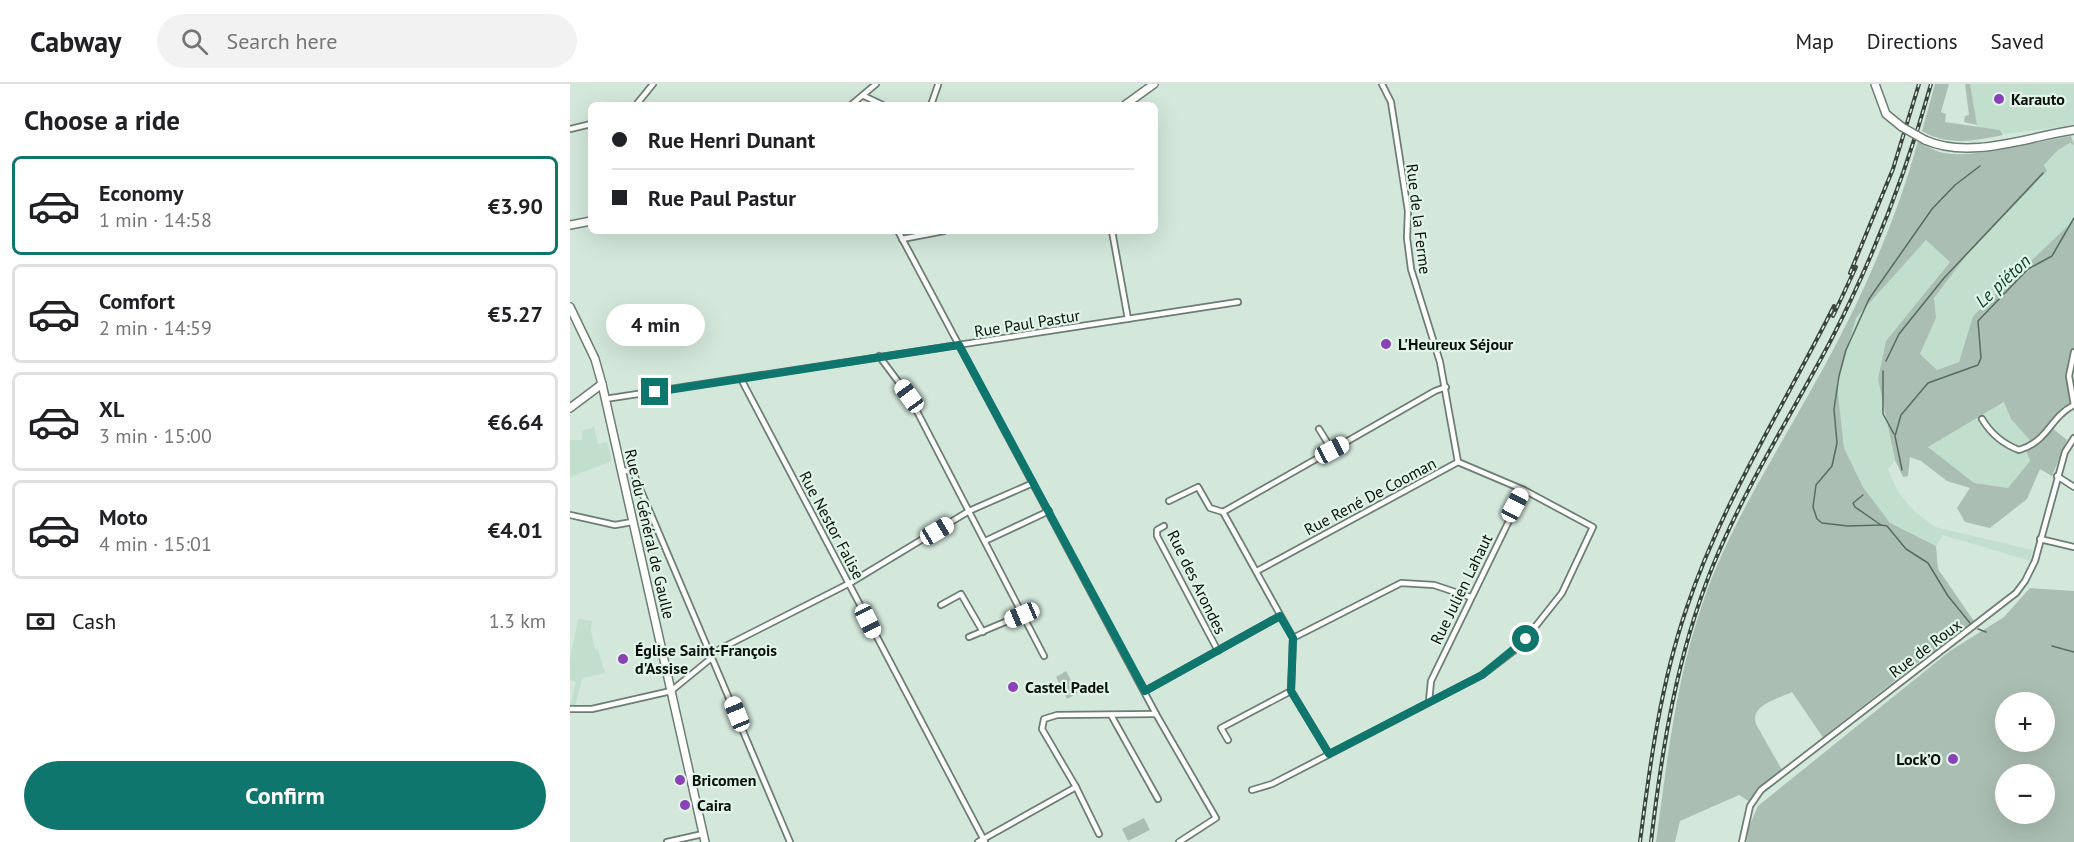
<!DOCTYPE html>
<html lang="en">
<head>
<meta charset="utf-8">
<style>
	:root { --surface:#fff; --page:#f2f2f2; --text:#202124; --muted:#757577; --line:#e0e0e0; --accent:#0f766e }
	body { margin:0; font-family:"PT Sans",sans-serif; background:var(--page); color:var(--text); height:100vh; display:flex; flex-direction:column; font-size:22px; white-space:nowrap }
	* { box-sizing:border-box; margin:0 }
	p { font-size:20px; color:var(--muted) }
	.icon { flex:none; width:33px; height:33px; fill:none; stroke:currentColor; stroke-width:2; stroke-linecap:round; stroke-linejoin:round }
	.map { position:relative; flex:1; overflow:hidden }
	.panel { display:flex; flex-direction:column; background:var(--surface); width:570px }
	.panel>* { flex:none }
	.top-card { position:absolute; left:18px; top:18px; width:570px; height:132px; border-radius:9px; box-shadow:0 6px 24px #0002; display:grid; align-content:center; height:132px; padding:0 24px; background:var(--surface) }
	.fabs { position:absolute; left:1425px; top:608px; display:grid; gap:12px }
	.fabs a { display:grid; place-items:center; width:60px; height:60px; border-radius:50%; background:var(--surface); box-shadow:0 6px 24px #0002; font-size:30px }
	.end { position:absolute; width:27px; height:27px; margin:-14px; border:8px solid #0f766e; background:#fff; box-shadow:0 0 0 3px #fff }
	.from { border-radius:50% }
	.bubble { position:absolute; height:42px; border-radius:21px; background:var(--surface); box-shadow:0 6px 24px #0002; font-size:20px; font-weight:700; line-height:42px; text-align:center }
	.car { position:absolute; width:18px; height:36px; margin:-18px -9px; border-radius:8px; box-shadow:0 0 4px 2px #0007; background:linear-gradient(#fff 24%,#345 0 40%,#fff 0 76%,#345 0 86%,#fff 0) }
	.top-card b { display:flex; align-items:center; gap:21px; height:57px; font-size:22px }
	.top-card b+b { border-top:2px solid var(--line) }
	.top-card i { width:15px; height:15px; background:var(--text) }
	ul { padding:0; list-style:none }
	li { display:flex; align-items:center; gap:18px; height:99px; margin:0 12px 9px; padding:0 12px; border:3px solid var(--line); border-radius:9px }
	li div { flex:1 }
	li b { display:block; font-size:22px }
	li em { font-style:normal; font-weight:700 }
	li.current { border-color:var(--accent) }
	li>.icon { width:54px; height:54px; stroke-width:1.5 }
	h2 { padding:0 24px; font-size:27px; line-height:72px }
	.pay { display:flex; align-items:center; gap:15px; height:66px; padding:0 24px; font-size:22px }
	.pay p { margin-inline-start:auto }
	.primary-button { display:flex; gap:12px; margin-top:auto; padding:12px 24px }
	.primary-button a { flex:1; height:69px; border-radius:36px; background:var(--accent); color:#fff; font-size:24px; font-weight:700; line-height:69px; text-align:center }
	header { display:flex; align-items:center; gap:36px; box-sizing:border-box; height:84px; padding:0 30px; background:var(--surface); border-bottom:2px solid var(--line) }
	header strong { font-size:28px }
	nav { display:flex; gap:33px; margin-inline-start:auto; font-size:21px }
	.search { width:420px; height:54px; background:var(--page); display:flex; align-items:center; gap:15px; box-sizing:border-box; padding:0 21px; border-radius:33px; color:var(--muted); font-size:22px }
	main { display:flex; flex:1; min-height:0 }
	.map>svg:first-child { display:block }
	.built { fill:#c2decd }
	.green { fill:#abbeb3; fill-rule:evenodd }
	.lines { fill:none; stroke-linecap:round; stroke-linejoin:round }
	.stream { stroke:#576d60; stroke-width:1.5 }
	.street-casing { stroke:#6c7e73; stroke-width:8 }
	.secondary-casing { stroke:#6c7e73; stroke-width:10 }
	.street { stroke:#fff; stroke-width:4.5 }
	.secondary { stroke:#fff; stroke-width:7 }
	.rail-casing { stroke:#3a433e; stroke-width:4 }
	.rail { stroke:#e0f5e8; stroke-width:1.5; stroke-dasharray:4.5; stroke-linecap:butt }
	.secondary-bridge-casing { stroke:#6c7e73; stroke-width:10; stroke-linecap:butt }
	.secondary-bridge { stroke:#fff; stroke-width:7 }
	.route { stroke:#0f766e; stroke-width:8 }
	.poi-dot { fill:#8943b6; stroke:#e0f5e8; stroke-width:2 }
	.labels { text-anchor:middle; stroke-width:4.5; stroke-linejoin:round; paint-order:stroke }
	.poi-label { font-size:16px; font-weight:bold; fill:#0a100d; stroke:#e0f5e8; text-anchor:start }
	.street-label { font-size:16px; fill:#0a100d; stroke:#e0f5e8 }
	.water-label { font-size:18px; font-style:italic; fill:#074028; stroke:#e0f5e8 }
</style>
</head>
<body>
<header>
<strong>Cabway</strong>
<div class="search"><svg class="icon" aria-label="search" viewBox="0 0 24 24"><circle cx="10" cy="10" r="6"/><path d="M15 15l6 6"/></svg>Search here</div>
<nav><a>Map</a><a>Directions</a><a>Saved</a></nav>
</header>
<main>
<section class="panel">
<h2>Choose a ride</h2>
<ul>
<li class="current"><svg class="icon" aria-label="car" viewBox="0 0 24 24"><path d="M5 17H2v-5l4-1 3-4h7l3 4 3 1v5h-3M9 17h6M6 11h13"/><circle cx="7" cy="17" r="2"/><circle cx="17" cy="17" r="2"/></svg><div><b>Economy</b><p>1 min · 14:58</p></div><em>€3.90</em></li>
<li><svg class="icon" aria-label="car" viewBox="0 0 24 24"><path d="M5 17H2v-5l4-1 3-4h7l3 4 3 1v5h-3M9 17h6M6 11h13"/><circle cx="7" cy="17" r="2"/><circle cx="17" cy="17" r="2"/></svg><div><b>Comfort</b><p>2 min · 14:59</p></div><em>€5.27</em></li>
<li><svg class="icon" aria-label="car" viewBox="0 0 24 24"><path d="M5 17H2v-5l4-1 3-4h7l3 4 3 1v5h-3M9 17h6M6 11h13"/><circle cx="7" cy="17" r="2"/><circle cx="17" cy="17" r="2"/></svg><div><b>XL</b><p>3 min · 15:00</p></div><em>€6.64</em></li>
<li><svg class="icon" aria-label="car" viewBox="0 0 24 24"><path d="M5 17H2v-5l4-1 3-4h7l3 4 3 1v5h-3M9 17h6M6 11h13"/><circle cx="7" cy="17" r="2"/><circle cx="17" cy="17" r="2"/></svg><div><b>Moto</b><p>4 min · 15:01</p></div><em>€4.01</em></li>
</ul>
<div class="pay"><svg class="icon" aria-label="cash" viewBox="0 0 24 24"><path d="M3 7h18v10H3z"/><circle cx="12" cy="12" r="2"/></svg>Cash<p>1.3 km</p></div>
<div class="primary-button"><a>Confirm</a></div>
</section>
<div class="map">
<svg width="1504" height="758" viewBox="0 0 1504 758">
	<rect width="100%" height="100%" fill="#d3e7db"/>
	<g class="built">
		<path d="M1400,0H1504V41L1435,50L1430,46L1407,43Z"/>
		<path d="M1500,59L1504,61V136L1403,232L1389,278L1367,286L1350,270L1366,234L1364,214L1396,172L1476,87L1474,81L1488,66Z"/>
		<path d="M1356,156L1380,177L1335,235L1308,295L1325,376L1318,385L1328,408L1344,427L1365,443L1462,466L1461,477L1373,451L1366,462L1319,439L1293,403L1274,364L1267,299L1286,234Z"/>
		<path d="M1435,318L1441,335L1462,359L1455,368L1460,377L1438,404L1404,399L1358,363Z"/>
		<path d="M24,343L28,360L37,358L42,377L0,393V356H12V347Z"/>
		<path d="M8,535L22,537L21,547L25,566L28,565L35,589L12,594L5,623L0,622L6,598L0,596V576Z"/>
	</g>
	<g class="green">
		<path d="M1365,0H1379L1371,28L1376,30L1375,38L1430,46L1433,51C1405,57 1377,62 1352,47Z"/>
		<path d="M1395,0H1400L1407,41L1394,38L1395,32L1399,31Z"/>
		<path d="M1501,52L1504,61L1500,59L1488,66L1474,81L1477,87L1396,172L1364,214L1366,234L1350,270L1367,286L1389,278L1403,232L1504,136V279L1499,292L1504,321L1481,343L1497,356L1482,392L1470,385L1457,415L1420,444L1395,438L1387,424L1400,404L1377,397L1351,377L1340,373L1338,392L1333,393L1325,376L1308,295L1316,257L1380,178L1356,156L1286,234L1267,299L1274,364L1293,403L1320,439L1366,462L1368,485L1406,540L1350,577L1258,649L1254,655L1222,608C1207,615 1180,621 1186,640L1213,688L1180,718L1169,711L1110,737L1105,758H1086C1097,677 1106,595 1133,518C1160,440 1206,370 1245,299C1288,223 1325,141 1348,57C1356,61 1365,68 1374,69C1404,74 1437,63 1465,53V59ZM1434,318L1441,335L1464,361L1456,367L1460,377L1438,404L1404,399L1358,363Z"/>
		<path d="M1460,504L1504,507V758H1177L1178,745L1188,722L1380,567L1434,533ZM1436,618H1474V657H1436ZM1436,690H1474V729H1436Z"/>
		<path d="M496,587L508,609L497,615L486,593Z"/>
		<path d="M574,734L580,746L558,757L552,745Z"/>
	</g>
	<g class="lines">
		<g class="stream">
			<path d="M1316,277L1329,250L1374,194L1473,89"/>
			<path d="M1313,287V330L1324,350"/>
			<path d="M1332,386L1325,352L1331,331L1358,299L1408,281L1411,274L1408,237L1458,185L1482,172L1504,134"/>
			<path d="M1293,411L1283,419L1285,423L1311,441L1317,442L1336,465L1358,479L1378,512L1400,539"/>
			<path d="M1311,441L1278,442L1252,439L1247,435L1243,423L1246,401L1262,382L1267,359L1264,325L1269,292L1276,266L1299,215L1362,125L1385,101L1410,82"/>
			<path d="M1408,545L1416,548"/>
			<path d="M1482,562L1504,568"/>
		</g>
		<g class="street-casing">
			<g id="street">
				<path d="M812,0L821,18L838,127L837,154L841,185L870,278L888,378"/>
				<path d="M294,12L313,21"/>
				<path d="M66,21L83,0"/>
				<path d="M281,21L306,0"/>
				<path d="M361,21L368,1"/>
				<path d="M0,45L21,40"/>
				<path d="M328,147L586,630L646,734L609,758"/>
				<path d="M542,147L558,235"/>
				<path d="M332,155L374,147"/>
				<path d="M1504,268L1499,292L1504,321"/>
				<path d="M309,272L339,312L474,572"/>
				<path d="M171,295L415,758"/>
				<path d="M35,315L668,218"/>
				<path d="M1412,335C1421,350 1433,360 1449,366C1479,357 1479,334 1504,321"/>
				<path d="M762,366L865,307L876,303"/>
				<path d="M51,386L63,388L220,758"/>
				<path d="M1487,392L1504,403"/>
				<path d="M599,417L628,403L640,424L653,428"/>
				<path d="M653,428L723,554L721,607L759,670"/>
				<path d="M653,428L762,366L749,345"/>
				<path d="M0,431L45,441L62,438"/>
				<path d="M594,442L587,446V452L648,567"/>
				<path d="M1470,455L1504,463"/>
				<path d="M415,457L479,427"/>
				<path d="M371,521L391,510L413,548"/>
				<path d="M399,553L452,531"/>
				<path d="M723,554L831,499L864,501L900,513"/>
				<path d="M575,607L710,532"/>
				<path d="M859,617L861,597L954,406"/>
				<path d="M0,625H22L101,607L139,576L142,569L280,499L399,427L463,399"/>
				<path d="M541,631L588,715"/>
				<path d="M658,656L651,644L721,607"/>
				<path d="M682,706L702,700L912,591L950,562L992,509L1023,443L954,406L888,378L687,487"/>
				<path d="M529,750L506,703L472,645L474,635L487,631L586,630"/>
				<path d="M97,758L133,750"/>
				<path d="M408,758L506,703"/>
				<path d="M1172,758L1180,722L1191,706L1446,509L1455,497L1465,477L1495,368L1504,354"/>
			</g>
		</g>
		<g class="secondary-casing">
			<g id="secondary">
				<path d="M1305,0L1316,30L1332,43"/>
				<path d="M555,21L584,0"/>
				<path d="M1355,56C1400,76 1457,53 1504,46"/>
				<path d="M0,141L21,137"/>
				<path d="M0,223L25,275L32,300L135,758"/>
				<path d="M0,324L32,300"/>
			</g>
		</g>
		<use href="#street" class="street"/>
		<use href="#secondary" class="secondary"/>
		<g class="rail-casing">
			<g id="rail">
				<path d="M1280,189L1323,85L1349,0"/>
				<path d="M1263,232L1286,183"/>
				<path d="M1070,758C1080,679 1091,598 1117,523C1153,416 1214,322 1264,222"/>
				<path d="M1081,758C1092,664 1107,571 1142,484C1174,405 1220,333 1260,258C1303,175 1336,90 1361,0"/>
			</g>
		</g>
		<use href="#rail" class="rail"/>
		<g class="secondary-bridge-casing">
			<path id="secondary-bridge" d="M1332,43L1355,56"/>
		</g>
		<use href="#secondary-bridge" class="secondary-bridge"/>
	</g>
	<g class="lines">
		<path class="route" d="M85,308L389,261L575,607L710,532L723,554L721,607L759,670L912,591L956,555"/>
	</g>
	<g class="poi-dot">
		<circle cx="1429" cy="15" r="6"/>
		<circle cx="816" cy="260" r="6"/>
		<circle cx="53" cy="575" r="6"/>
		<circle cx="443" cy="603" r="6"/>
		<circle cx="1383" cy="675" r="6"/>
		<circle cx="110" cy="696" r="6"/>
		<circle cx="115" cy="721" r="6"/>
	</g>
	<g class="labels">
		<g class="poi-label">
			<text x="1441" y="21">Karauto</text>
			<text x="828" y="266">L'Heureux Séjour</text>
			<text x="65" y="572">Église Saint-François<tspan x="65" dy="18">d'Assise</tspan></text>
			<text x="455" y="609">Castel Padel</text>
			<text x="1371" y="681" text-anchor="end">Lock’O</text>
			<text x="122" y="702">Bricomen</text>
			<text x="127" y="727">Caira</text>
		</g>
		<g class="street-label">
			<text transform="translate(849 135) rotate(83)" y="6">Rue de la Ferme</text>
			<text transform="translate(457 239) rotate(-9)" y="6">Rue Paul Pastur</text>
			<text transform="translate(800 412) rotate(-28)" y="6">Rue René De Cooman</text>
			<text transform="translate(262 441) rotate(62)" y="6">Rue Nestor Falise</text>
			<text transform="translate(80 450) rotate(77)" y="6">Rue du Général de Gaulle</text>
			<text transform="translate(627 498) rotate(64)" y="6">Rue des Arondes</text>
			<text transform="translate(891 505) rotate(-64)" y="6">Rue Julien Lahaut</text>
			<text transform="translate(1355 564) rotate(-37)" y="6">Rue de Roux</text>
		</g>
		<g class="water-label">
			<text transform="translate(1433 197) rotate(-43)" y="6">Le piéton</text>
		</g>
	</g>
</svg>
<div class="fabs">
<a>+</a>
<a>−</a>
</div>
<i class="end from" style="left:956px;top:555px"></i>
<i class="end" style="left:85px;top:308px"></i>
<div class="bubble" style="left:36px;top:220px;width:99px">4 min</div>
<i class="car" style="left:339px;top:312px;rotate:324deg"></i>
<i class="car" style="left:762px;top:366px;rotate:62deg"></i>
<i class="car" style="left:945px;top:421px;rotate:28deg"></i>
<i class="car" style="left:367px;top:447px;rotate:59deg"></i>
<i class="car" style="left:452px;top:531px;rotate:247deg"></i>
<i class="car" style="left:298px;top:537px;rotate:154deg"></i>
<i class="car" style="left:167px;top:630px;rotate:338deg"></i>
<div class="top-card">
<b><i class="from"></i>Rue Henri Dunant</b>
<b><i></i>Rue Paul Pastur</b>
</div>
</div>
</main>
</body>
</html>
